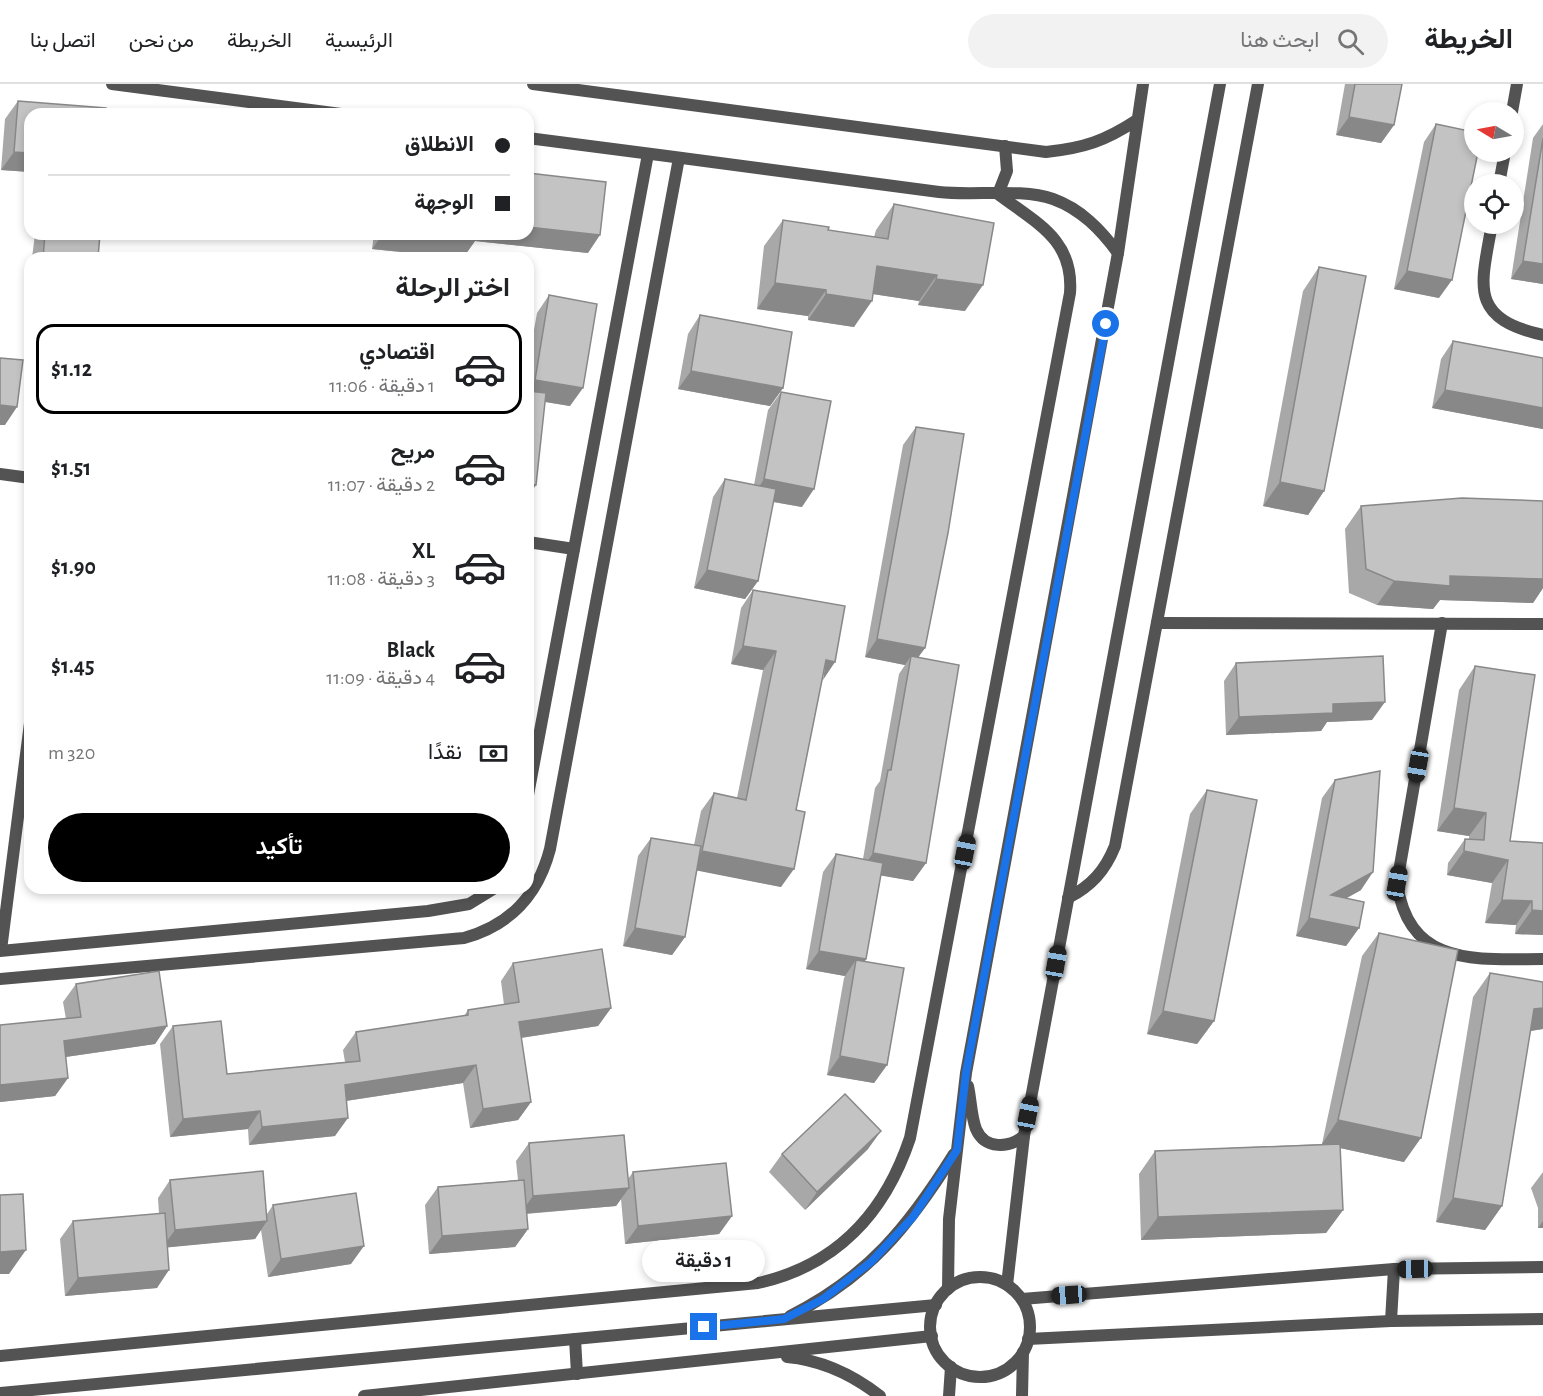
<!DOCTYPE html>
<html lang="ar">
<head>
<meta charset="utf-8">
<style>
	:root { --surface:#fff; --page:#f2f2f2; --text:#202124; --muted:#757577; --line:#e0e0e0; --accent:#000 }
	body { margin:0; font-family:"Alegreya Sans",Vazirmatn,sans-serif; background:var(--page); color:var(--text); direction:rtl; height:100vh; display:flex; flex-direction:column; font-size:22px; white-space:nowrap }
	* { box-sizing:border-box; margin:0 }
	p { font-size:20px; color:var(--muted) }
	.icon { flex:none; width:33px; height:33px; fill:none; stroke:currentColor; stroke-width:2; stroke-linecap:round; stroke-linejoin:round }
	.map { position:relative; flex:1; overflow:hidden; direction:ltr }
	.drawer { position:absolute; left:24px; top:168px; width:510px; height:642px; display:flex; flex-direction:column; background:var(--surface); border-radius:18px; box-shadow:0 3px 9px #0003; direction:rtl }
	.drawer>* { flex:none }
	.hud { position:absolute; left:24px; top:24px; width:510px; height:132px; border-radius:18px; box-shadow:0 3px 9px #0003; direction:rtl; display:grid; align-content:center; height:132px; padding:0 24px; background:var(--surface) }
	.needle { width:39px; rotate:280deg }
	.controls { position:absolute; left:1464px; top:18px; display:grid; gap:12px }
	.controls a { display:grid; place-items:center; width:60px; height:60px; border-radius:50%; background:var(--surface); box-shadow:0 3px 9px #0003; font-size:30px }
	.end { position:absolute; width:27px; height:27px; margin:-14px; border:8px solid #1a73e8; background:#fff; box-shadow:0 0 0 3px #fff }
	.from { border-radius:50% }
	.bubble { position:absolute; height:42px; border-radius:21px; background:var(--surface); box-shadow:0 3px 9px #0003; font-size:20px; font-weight:600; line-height:42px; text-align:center; direction:rtl }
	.car { position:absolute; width:18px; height:36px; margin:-18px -9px; border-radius:8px; box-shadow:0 0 4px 2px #0007; background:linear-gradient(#222 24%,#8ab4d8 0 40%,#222 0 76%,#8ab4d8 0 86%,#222 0) }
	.hud b { display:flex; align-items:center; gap:21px; height:57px; font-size:22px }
	.hud b+b { border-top:2px solid var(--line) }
	.hud i { width:15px; height:15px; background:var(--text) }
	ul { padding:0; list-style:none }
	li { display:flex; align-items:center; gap:18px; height:90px; margin:0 12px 9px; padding:0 12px; border:3px solid transparent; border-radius:18px }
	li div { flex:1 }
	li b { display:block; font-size:22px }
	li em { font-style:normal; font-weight:600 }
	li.on { border-color:var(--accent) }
	li>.icon { width:54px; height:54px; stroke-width:1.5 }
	h2 { padding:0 24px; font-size:27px; line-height:72px }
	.pay { display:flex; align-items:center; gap:15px; height:66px; padding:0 24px; font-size:22px }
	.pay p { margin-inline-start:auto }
	.primary-button { display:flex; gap:12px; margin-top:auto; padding:12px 24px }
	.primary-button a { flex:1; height:69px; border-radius:36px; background:var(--accent); color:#fff; font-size:24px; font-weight:600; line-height:69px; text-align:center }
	header { display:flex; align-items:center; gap:36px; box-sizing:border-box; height:84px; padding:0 30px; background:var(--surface); border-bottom:2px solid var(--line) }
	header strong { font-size:28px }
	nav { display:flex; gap:33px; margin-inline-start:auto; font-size:21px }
	.search { width:420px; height:54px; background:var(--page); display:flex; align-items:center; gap:15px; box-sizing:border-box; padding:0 21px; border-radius:33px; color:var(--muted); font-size:22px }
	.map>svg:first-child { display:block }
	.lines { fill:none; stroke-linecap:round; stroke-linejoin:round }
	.minor { stroke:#535353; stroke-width:12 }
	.tertiary { stroke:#535353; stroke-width:12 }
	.wall { fill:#a8a8a8 }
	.shaded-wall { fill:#888 }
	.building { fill:#c3c3c3; stroke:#888; stroke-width:1.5 }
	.route { stroke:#1a73e8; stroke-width:8 }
</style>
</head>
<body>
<header>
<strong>الخريطة</strong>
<div class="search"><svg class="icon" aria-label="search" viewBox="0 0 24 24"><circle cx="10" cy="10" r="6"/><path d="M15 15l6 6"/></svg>ابحث هنا</div>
<nav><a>الرئيسية</a><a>الخريطة</a><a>من نحن</a><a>اتصل بنا</a></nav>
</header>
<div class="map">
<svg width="1543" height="1312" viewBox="0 0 1543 1312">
	<rect width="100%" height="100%" fill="#fff"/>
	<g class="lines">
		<g class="minor">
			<path d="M112,0L341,30"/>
			<path d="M533,0L1046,68C1084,64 1105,57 1137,36"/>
			<path d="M1512,28L1517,0"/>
			<path d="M528,54C665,72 802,89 939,108C974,112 1021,104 1053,115C1081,125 1101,146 1118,169"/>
			<path d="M1499,100L1505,68"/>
			<path d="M1492,140C1481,202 1468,234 1543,251"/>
			<path d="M0,390L30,394"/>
			<path d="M528,458L574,465"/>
			<path d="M1157,539L1543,540"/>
			<path d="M1442,539L1397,799C1409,884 1477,875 1543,875"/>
			<path d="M528,711L648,70"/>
			<path d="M1068,814C1091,802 1105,787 1115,762L1258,0"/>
			<path d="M1,866L30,639"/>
			<path d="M0,867L428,827L469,820L495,804"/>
			<path d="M0,895L464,854C511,841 538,811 550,765L679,74"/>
			<path d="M0,1272L758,1199C836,1182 885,1129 910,1054L1070,209C1074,155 1036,139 998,110L1007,87L1005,62"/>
		</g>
		<g class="tertiary">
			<path d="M968,1002C971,1015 971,1032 976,1045C985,1066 1009,1064 1024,1052"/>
			<circle cx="980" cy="1243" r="50"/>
			<path d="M1007,1201L1024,1052L1220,0"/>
			<path d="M948,1205L949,1135L966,989L1118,169L1143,0"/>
			<path d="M1022,1215L1394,1185L1543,1183"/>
			<path d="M790,1232C868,1193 909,1142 954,1070"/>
			<path d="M1391,1237L1394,1185"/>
			<path d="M575,1255L577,1290"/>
			<path d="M1028,1255L1391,1237L1543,1235"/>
			<path d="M787,1273C821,1276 853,1291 880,1312"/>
			<path d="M0,1309L936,1221"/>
			<path d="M364,1312L932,1252"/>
			<path d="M949,1312L951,1283"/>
			<path d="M1022,1312L1023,1268"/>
		</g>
	</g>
	<g class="wall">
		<path d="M1345,0H1402L1394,41L1381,59L1336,51Z"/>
		<path d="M18,17L30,88L1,86L5,35Z"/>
		<path d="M1436,40L1439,214L1394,205L1424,58Z"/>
		<path d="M1543,40V200L1511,195L1533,54Z"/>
		<path d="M894,120L965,227L918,221L919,217L873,210L854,243L808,236V232L757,225L764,162L783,136L828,146L874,153L876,146Z"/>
		<path d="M35,150H100L98,174H32Z"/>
		<path d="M374,150H528L588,169L475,157L463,174H458L372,165Z"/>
		<path d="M1319,183L1324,407L1308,431L1263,422L1303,207Z"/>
		<path d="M549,211L570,322L545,318L536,401L528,412V279L537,229Z"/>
		<path d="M700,231L783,304L770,322L678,305L688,250Z"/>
		<path d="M1453,257L1543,274V345L1432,324L1441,275Z"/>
		<path d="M781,308L802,423L773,418L758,497L745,515L694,504L713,413L725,395L754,401L768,326Z"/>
		<path d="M916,343L925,564L918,573L926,779L913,797L881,791L866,875L865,878L887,981L874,999L827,991L844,894L845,892L806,885L823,788L836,770L863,775L875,704L880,697L899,590L905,581L865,573L903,361Z"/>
		<path d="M1543,417V504L1533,519L1440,516L1433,525L1377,521L1349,509L1345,445L1361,422Z"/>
		<path d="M753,506L822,596L781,803L697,786L685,853L672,871L623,862L638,772L651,754L694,761L701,727L714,709L737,714L763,586L731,580L741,524Z"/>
		<path d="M1236,579L1372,636L1327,638L1321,647L1226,651L1224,597Z"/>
		<path d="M1475,582L1510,757L1543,759V851L1515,850L1516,841L1485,839L1492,799L1447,791L1448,779L1465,755H1469V752L1437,747L1459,606Z"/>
		<path d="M1335,696L1361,806L1347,814L1359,844L1346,862L1296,852L1322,714Z"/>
		<path d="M1207,706L1214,937L1197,960L1147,950L1190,730Z"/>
		<path d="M1379,849L1404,1078L1340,1064L1343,1126L1326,1149L1141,1156L1139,1090L1155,1067L1322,1060L1362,872Z"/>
		<path d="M513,879L611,924L598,942L521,954L531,1018L518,1036L470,1044L463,999L346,1017L335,1052L249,1061L248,1045L170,1053L160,960L173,942L227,990L345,978L343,966L356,948L464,932L468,926L504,921L501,897Z"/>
		<path d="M1490,889L1543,898V945L1530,947L1502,1122L1485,1146L1436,1138L1473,913Z"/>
		<path d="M76,900L167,942L155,960L66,973L68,994L55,1012L0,1018V941L66,935L63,918Z"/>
		<path d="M529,1059L628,1095L633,1088L732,1132L719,1150L625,1160L621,1115L616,1122L526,1130L528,1145L515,1163L429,1170L425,1121L438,1103L518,1096L516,1077Z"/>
		<path d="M868,1065L805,1126L769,1088L782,1070Z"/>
		<path d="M1543,1088V1144H1538V1124L1531,1104Z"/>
		<path d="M170,1096L267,1130L273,1121L351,1180L268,1193L261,1146L255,1155L168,1163L157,1204L65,1212L60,1155L73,1137L159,1130L158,1114Z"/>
	</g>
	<g class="shaded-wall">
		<path d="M1349,33L1394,41L1381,59L1336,51Z"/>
		<path d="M14,68L30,69V88L1,86Z"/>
		<path d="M528,143L600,151L588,169L475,157L463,174L372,165L383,150H528Z"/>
		<path d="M1523,177L1543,180V200L1511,195Z"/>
		<path d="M877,182L937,191L919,217L859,208Z"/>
		<path d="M1407,187L1452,196L1439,214L1394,205Z"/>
		<path d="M936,195L983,201L965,227L918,221Z"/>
		<path d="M775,199L826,206L808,232L757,225Z"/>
		<path d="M826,210L872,217L854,243L808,236Z"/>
		<path d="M691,287L783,304L770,322L678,305Z"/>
		<path d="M535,296L583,304L570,322L528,315V305Z"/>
		<path d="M1445,306L1543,324V345L1432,324Z"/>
		<path d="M0,321L17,323L5,341H0Z"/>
		<path d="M764,395L814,405L802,423L752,414Z"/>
		<path d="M1280,398L1324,407L1308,431L1263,422Z"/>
		<path d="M528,400L536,401L528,412Z"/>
		<path d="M707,486L758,497L745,515L694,504Z"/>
		<path d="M1450,492L1543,495V504L1533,519L1440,516L1433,525L1377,521L1394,497Z"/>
		<path d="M877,555L925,564L912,582L911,572L905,581L865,573Z"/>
		<path d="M743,562L776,567L763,586L731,580Z"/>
		<path d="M826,576L835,578L823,596Z"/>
		<path d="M1385,618L1372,636L1327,638L1321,647L1226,651L1239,633L1333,620Z"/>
		<path d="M1454,724L1486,729L1469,752L1437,747Z"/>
		<path d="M702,767L794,785L781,803L689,785Z"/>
		<path d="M1464,767L1508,776L1492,799L1447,791Z"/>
		<path d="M873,769L926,779L913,797L860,788Z"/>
		<path d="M1373,788L1361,806L1319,829L1331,811Z"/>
		<path d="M1502,816L1532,817L1516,841L1485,839Z"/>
		<path d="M1532,826L1543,827V851L1515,850Z"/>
		<path d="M1309,834L1359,844L1346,862L1296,852Z"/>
		<path d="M635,844L685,853L672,871L623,862Z"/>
		<path d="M819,867L866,875L853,893L856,876L845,892L806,885Z"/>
		<path d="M611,924L598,942L506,956L519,938Z"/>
		<path d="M1543,924V945L1517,949L1534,925Z"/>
		<path d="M1163,927L1214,937L1197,960L1147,950Z"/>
		<path d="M167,942L155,960L51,975L64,957Z"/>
		<path d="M840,972L887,981L874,999L827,991Z"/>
		<path d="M476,981L463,999L332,1019L345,1001Z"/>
		<path d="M68,994L55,1012L0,1018V1001Z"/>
		<path d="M531,1018L518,1036L470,1044L483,1025Z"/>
		<path d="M260,1027L248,1045L170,1053L183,1035Z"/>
		<path d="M348,1034L335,1052L249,1061L262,1043Z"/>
		<path d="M1338,1036L1421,1054L1404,1078L1322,1060Z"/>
		<path d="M881,1047L868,1065L805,1126L817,1108Z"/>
		<path d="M629,1104L616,1122L520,1130L533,1112Z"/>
		<path d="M1453,1114L1502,1122L1485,1146L1436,1138Z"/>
		<path d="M1343,1126L1326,1149L1141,1156L1158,1133Z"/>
		<path d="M732,1132L719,1150L625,1160L638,1142Z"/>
		<path d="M267,1137L255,1155L162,1164L175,1146Z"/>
		<path d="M1543,1137V1144H1538Z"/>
		<path d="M528,1145L515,1163L429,1170L442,1152Z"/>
		<path d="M364,1162L351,1180L268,1193L281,1175Z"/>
		<path d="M26,1166L9,1190H0V1168Z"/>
		<path d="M169,1186L157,1204L65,1212L78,1194Z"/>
	</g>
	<g class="building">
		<path d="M1355,0H1402L1394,41L1349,33Z"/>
		<path d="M18,17L106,24V30H30V69L14,68Z"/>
		<path d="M1436,40L1474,48V68H1478L1452,196L1407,187Z"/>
		<path d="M1543,54V180L1523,177Z"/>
		<path d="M528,89L606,98L600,151L528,143Z"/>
		<path d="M894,120L994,139L983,201L936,195L937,191L877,182L872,217L826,210V206L775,199L783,136L829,143L828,146L888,155Z"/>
		<path d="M45,150H100L98,174H43Z"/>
		<path d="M415,150H476V156Z"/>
		<path d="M1319,183L1366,192L1324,407L1280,398Z"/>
		<path d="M549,211L597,220L583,304L535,296Z"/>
		<path d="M700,231L792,248L783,304L691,287Z"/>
		<path d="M1453,257L1543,274V324L1445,306Z"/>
		<path d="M0,274L23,276L17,323L0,321Z"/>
		<path d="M528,307L546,309L536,401L528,400Z"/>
		<path d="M781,308L831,317L814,405L764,395Z"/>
		<path d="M916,343L964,350L948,449L925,564L877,555Z"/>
		<path d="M725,395L776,405L758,497L707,486Z"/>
		<path d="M1462,414L1543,417V495L1450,492V502L1394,497L1366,485L1361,422Z"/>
		<path d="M753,506L845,522L835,578L826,576L796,726L805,728L794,785L702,767L714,709L746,716L776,567L743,562Z"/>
		<path d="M911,572L959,581L926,779L873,769L888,686H891Z"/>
		<path d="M1383,572L1385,618L1333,620V629L1239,633L1236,579Z"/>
		<path d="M1475,582L1535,591L1510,757L1543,759V827L1532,826V817L1502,816L1508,776L1464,767L1465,755L1484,756L1486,729L1454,724Z"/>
		<path d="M1380,687L1373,788L1331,811L1364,818L1359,844L1309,834L1335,696Z"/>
		<path d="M1207,706L1257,716L1214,937L1163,927Z"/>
		<path d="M651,754L701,762L685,853L635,844Z"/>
		<path d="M836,770L883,779L866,875L819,867Z"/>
		<path d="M1379,849L1458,866L1421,1054L1338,1036Z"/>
		<path d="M602,865L611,924L519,938L531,1018L483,1025L476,981L345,1001L348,1034L262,1043L260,1027L183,1035L173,942L221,937L227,990L360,977L356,948L468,931V926L519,918L513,879Z"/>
		<path d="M856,876L904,884L887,981L840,972Z"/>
		<path d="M159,887L167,942L64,957L68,994L0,1001V941L81,933L76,900Z"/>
		<path d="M1490,889L1543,898V924L1534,925L1502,1122L1453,1114Z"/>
		<path d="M845,1010L881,1047L817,1108L782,1070Z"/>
		<path d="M624,1051L629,1104L533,1112L529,1059Z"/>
		<path d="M1340,1060L1343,1126L1158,1133L1155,1067Z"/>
		<path d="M726,1079L732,1132L638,1142L633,1088Z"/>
		<path d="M263,1087L267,1137L175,1146L170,1096Z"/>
		<path d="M524,1096L528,1145L442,1152L438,1103Z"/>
		<path d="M356,1109L364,1162L281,1175L273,1121Z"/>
		<path d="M23,1110L26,1166L0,1168V1111Z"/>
		<path d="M165,1129L169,1186L78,1194L73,1137Z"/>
	</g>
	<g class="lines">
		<path class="route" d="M704,1243L784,1235L823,1215L871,1178L913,1133L957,1066L966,989L1106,240"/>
	</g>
</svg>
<div class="controls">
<a><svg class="needle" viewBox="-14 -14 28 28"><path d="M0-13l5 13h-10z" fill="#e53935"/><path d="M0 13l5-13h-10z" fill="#757577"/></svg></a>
<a><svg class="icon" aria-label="locate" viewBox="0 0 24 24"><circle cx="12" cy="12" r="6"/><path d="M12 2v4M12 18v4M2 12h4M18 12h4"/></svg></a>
</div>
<i class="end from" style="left:1106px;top:240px"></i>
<i class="end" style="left:704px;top:1243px"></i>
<div class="bubble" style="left:642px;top:1156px;width:123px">1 دقيقة</div>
<i class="car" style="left:1418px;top:681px;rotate:190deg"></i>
<i class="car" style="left:965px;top:768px;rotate:11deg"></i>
<i class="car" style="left:1397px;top:799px;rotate:10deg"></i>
<i class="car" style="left:1056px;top:879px;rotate:10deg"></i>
<i class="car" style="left:1028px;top:1030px;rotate:11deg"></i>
<i class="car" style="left:1415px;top:1185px;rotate:269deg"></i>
<i class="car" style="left:1069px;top:1211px;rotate:266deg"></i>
<div class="hud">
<b><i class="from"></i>الانطلاق</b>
<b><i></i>الوجهة</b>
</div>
<section class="drawer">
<h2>اختر الرحلة</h2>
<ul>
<li class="on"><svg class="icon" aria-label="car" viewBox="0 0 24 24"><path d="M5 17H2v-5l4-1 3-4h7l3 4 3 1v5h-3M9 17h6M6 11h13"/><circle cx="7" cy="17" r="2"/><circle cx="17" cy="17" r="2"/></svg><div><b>اقتصادي</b><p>1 دقيقة · 11:06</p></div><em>$1.12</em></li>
<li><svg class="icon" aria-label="car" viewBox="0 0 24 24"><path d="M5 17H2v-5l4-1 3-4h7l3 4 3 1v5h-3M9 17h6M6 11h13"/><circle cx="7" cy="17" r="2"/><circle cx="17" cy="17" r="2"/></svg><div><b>مريح</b><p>2 دقيقة · 11:07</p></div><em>$1.51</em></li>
<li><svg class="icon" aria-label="car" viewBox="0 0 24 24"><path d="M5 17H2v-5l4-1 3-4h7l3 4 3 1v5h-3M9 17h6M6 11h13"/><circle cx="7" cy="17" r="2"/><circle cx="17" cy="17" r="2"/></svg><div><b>XL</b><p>3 دقيقة · 11:08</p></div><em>$1.90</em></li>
<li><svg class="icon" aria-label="car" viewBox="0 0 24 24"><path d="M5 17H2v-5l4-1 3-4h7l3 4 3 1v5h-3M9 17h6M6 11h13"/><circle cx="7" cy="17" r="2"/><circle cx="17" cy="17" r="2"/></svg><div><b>Black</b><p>4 دقيقة · 11:09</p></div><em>$1.45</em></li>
</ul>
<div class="pay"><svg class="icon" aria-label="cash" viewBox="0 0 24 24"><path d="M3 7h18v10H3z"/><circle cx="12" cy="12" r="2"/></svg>نقدًا<p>320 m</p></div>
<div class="primary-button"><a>تأكيد</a></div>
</section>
</div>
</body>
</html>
